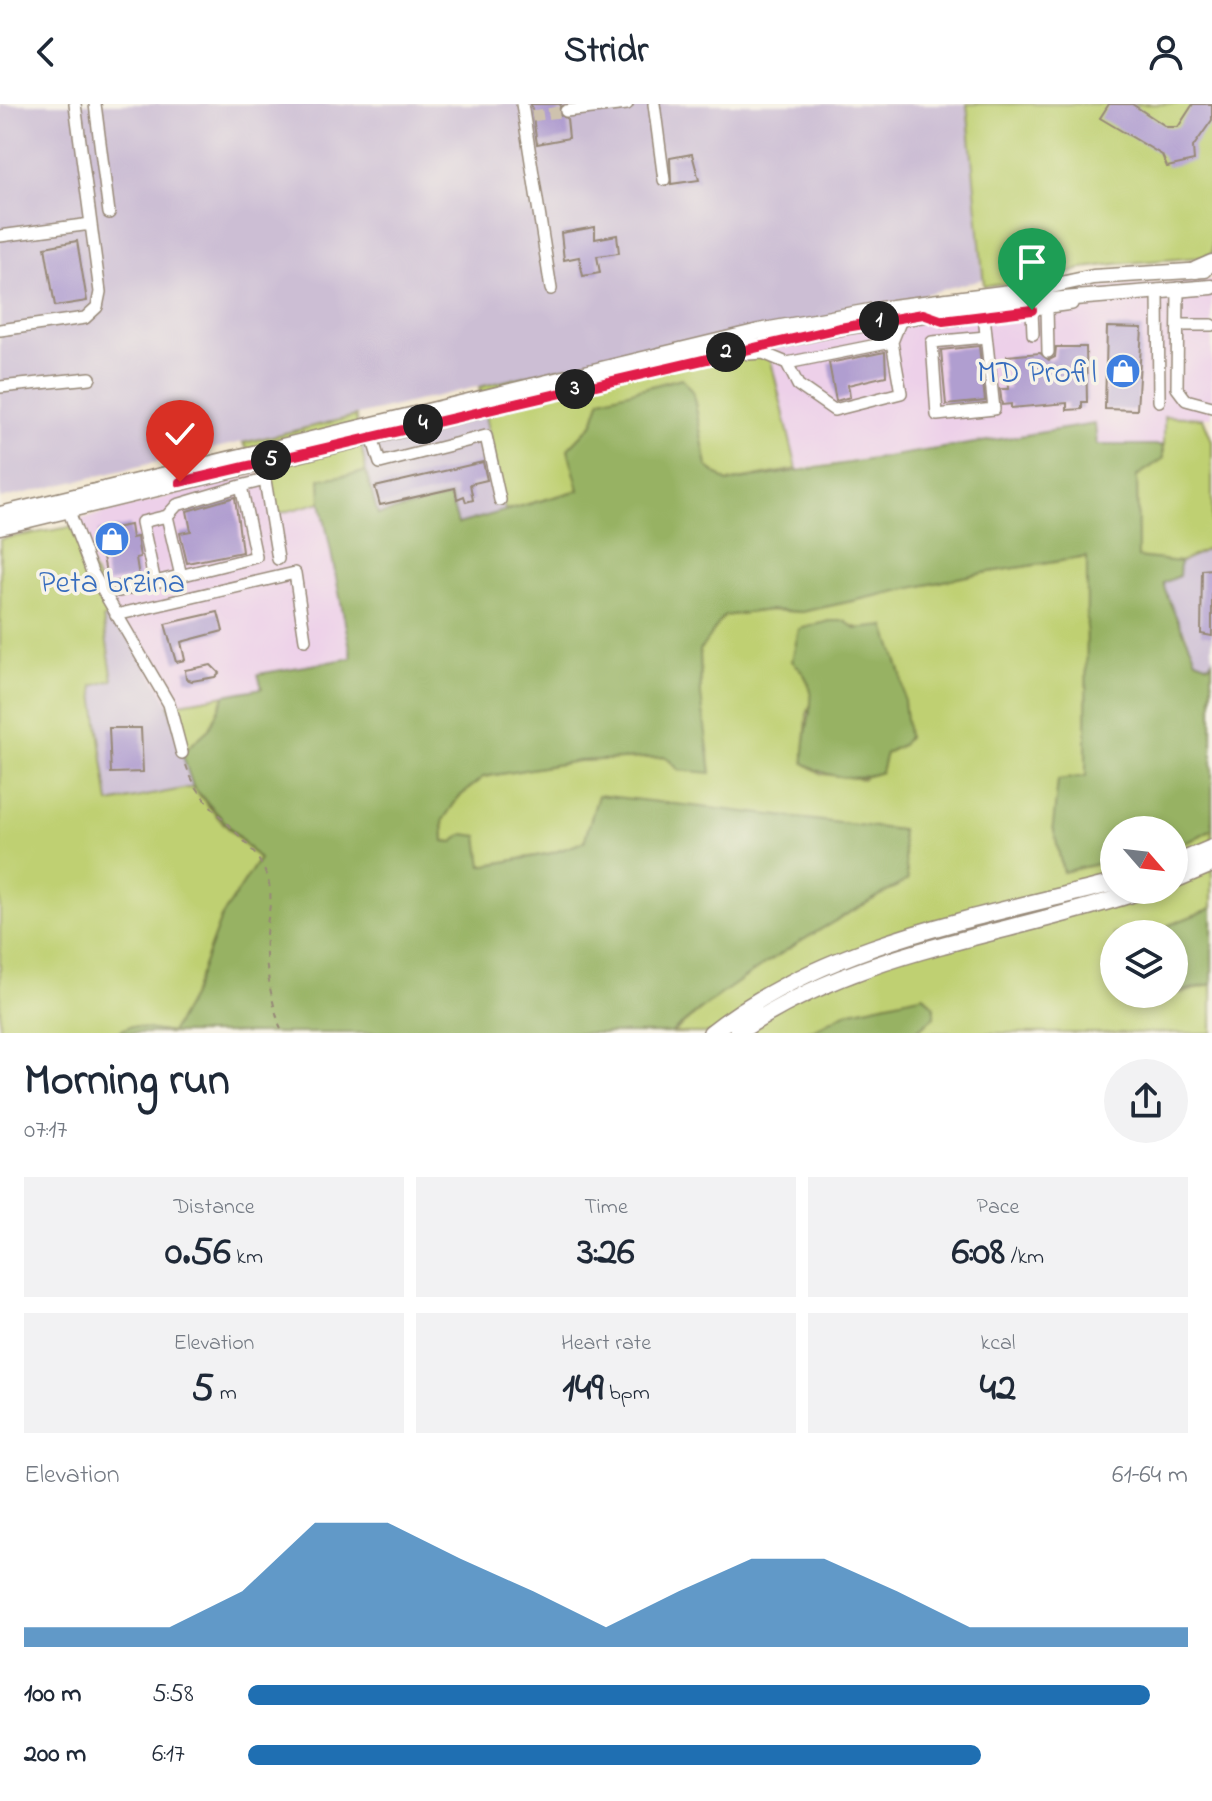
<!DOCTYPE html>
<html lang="en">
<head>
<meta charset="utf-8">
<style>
  body { margin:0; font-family:"Indie Flower",sans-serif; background:#f2f2f3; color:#1f2937; height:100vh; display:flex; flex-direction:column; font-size:30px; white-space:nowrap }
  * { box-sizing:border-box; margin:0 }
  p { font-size:26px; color:#747a83 }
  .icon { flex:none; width:44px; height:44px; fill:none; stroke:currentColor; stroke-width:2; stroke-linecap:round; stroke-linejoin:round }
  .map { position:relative; height:929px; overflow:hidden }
  .panel { display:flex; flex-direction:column; background:#fff; flex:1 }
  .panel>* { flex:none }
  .needle { width:52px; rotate:118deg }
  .controls { position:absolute; left:1100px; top:712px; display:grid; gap:16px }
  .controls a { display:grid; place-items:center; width:88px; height:88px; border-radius:50%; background:#fff; box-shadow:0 4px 12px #0003; font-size:40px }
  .pin { position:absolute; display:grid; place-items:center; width:68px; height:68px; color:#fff; margin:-82px -34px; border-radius:50% 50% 50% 0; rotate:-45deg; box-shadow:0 0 8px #0007 }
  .pin .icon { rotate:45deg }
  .km { position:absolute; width:40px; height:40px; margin:-20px; border-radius:50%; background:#222; color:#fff; font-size:22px; line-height:40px; text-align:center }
  .round { display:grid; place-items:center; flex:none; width:84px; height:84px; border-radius:42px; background:#f2f2f3 }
  .overview { display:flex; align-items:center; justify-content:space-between; height:136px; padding:0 24px }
  h1 { font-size:44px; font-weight:800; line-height:60px }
  .stats { display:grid; grid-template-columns:repeat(3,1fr); gap:12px; height:136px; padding:8px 24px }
  .stats div { display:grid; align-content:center; border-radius:0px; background:#f2f2f3; text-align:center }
  .stats b { font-size:40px; font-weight:800 }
  .stats small { font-size:22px; font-weight:400 }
  .stats p { font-size:22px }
  .chart { height:224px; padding:16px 24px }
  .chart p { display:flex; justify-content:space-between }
  .chart svg { width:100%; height:144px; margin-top:8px; fill:#1f6fb2; opacity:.7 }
  ul { padding:0 24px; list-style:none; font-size:26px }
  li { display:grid; grid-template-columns:128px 96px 1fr; align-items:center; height:60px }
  li i { height:20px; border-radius:10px; background:#1f6fb2 }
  header { display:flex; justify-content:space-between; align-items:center; height:104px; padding:0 24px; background:#fff; font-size:36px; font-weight:800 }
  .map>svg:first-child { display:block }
</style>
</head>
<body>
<header><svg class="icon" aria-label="back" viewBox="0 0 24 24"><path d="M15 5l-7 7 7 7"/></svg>Stridr<svg class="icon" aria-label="person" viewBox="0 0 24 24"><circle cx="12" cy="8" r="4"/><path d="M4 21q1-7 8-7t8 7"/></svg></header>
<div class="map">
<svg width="1212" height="929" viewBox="0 0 1212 929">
  <rect width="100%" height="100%" fill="#f7f3e8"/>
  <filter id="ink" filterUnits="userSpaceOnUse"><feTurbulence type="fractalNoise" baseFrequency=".0125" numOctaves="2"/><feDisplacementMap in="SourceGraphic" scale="16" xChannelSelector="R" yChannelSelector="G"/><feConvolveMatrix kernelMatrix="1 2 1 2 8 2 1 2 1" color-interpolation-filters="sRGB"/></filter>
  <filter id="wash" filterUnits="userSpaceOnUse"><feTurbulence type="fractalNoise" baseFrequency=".006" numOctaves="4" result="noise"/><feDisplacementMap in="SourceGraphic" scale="32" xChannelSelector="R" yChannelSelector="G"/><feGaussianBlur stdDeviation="1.8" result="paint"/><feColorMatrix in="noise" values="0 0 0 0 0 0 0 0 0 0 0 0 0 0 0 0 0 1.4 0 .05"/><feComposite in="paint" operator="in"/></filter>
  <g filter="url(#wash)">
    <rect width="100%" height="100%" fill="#f3e8d2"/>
    <path fill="#edd0e9" d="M1212,176V313L1164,312L1162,341H1096L1095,320L797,365L765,232L1119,181Z
      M263,369L274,411L321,398L352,554L258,570L262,584L169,600L116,511L72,417Z"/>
    <path fill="#ccbed4" d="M0,0H967L982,175L765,232L651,243L599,254L0,395Z
      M485,311L505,406L458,420L449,393L377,412L361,341Z
      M1212,443V556L1209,561L1195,556L1187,530L1169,504L1163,479L1179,472L1180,458Z
      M116,511L169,600L193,683L109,700L93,582L113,576L103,514Z"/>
    <path fill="#bfd072" stroke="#7d7d48" stroke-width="2" fill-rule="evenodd" d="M967,0H1212V149L1203,153L1116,160L1084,164L1052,175L984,182Z
      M765,232L797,365L727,378L707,362L693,289L601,295L593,319L568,345L580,386L505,406L479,283L651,243Z
      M356,312L366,368L321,375V398L274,411L263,370L243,339Z
      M1164,312L1203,314L1212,337V443L1180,458L1138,454L1137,372L1164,354Z
      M71,423L116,511L103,514L113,576L93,582L109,699L193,683L220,716L259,755L221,814L193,889L171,929L131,923L116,929H0V435Z
      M1088,453L1086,673L1053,722L1063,768L1114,756V786H1174V741L1190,737L1212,725V804L1147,830H1114V890L1183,889L1212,880V929H914L934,913L923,892L847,908L813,926L795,929H672L739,875L815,827L584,738L552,749L481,762L453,738L444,737L443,716L458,694L483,673L578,657L666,653L679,666L701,591L700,545L723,512L769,506L802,508L976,470ZM830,517C845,517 854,525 869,526L902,641L886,649L863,675L822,670L804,659L807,610L814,593L809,572L818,522Z
      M225,591L209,625L182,649L169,601Z"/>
    <path fill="#97b264" stroke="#696e41" stroke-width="2" d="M682,274L693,289L707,362L727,378L1095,320L1097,341H1162L1164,354L1137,372L1138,453L1180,458L1179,472L1163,479C1170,507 1187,529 1196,556L1209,561L1212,556V725L1190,737L1174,741V726H1114V756L1063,768L1053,722L1058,676L1086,672L1087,453L976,470L802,508L769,506L724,512L700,546L701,591L711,669L679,666L666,653L578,657L483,673L458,694L443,716L444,737L453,738L464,730L478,732L482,762L552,749L584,738L598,691L901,726L908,776C824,822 744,868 671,929H116L130,922L171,929L193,889L221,814L259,755L193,683L182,649L209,625L225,591L262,584L258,570L352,554L321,398L320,375L366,368L378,411L450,393L458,420L579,386L568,345L593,319L601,295Z
      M830,517H845L856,525L885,522L901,570L908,633L902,641L886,649L881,668C854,678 827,673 804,659C801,615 829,590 792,557L799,525Z
      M1212,804V880L1174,889V830H1147Z
      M924,891L934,903V913L914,929H795L813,926L847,908Z"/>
    <g id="blocks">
      <path fill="#b09ed0" d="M531,0H561L558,9L567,15L569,34L537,40Z
        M1109,0H1132L1167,23H1178L1193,0H1212V16L1193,43L1194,57L1167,63L1162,51L1100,14Z
        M692,50L699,76L671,80L670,54Z
        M595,123V135L617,131L619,149L597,152L600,169L583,172L579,153L564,156L561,129Z
        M77,137L87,197L55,202L45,143Z
        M1107,223L1142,224L1137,306L1105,305Z
        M979,242L985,297L946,301L941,246Z
        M1056,243H1086L1087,298H1082V305L1067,306V299L1011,304V300L1002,301L1000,285H1009L1007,252L1040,249L1049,256L1055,253Z
        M885,248L886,272L848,281L850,293L836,297L829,259Z
        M483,358L487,376L470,380L473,396L466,398L464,392L457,395L455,384L380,401L375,383Z
        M235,393L242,448L187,459L180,429L191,427L187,407Z
        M130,421L132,434L137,433L138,440L140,453L136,454L139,473L108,479L98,427Z
        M1212,465V532L1201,530L1202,466Z
        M218,508L223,527L181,538L185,556L176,558L165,520Z
        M211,561L219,569L215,573L192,577L186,575L185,566Z
        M109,624H141L143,668L111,669Z"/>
    </g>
  </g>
  <g filter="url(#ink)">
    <use href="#blocks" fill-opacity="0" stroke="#978978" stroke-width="2"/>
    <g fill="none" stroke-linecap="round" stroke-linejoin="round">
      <path stroke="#cec2ae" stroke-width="11" stroke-dasharray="11 5.5" stroke-linecap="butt" d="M532,12L566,7"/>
      <defs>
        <path id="minor" d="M95,0L109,109
          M522,0L551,185
          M654,0L664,76
          M566,7L627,0
          M0,132L91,120
          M1178,184L1177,284L1186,296L1212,303
          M1158,186L1159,297
          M1047,204L1048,248
          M1032,206L1033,230
          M928,211L943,217L1072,200
          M984,212L994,305L937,311L932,238L986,233
          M1178,221H1212
          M0,226L85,214L97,203L100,188L75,0
          M748,250L763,249L787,259L892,238L902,213
          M787,259L798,281L834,306L901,289L892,238
          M0,283L90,274
          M372,333L380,359L486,332L500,396
          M241,382L265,376L278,455
          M68,405L92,468L169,600L182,649
          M155,479L142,418L167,412L181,472
          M119,487L256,453L241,382L177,401L167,412
          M116,511L295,469L305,536"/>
        <path id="major" d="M0,410L759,227L892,203L1042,184L1093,173L1205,166
          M0,423L686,257L840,224L989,201L1212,183"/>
        <path id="highway" d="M1196,166L1212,159
          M1174,760L1212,744
          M1174,776L1212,760
          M711,929C825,839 977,814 1114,779
          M737,929C865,842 1003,834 1144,786"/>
      </defs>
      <use href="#minor" stroke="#978978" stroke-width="14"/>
      <use href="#major" stroke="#978978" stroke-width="17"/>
      <use href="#highway" stroke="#978978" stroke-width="19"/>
      <path stroke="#978978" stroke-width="2" stroke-dasharray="6 6" stroke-linecap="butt" d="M186,661C204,713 254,730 268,776C274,796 267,811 266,831C264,863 272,899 282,929"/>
      <use href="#minor" stroke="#fff" stroke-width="11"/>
      <use href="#major" stroke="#fff" stroke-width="14"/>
      <use href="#highway" stroke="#fff" stroke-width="16"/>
    </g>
  </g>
  <g fill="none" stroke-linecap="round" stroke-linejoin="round" filter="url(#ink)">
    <defs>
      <path id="route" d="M180,378L840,224L923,210L943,217L1032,206"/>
    </defs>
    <use href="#route" stroke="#fff" stroke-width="16"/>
    <use href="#route" stroke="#e11d48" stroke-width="10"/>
  </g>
  <defs>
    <symbol id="shop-disc" viewBox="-11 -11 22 22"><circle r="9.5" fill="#3f7fe0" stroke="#f7f3e8"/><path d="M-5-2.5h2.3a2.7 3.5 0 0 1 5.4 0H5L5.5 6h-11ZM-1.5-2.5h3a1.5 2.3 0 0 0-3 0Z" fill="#fff"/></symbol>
  </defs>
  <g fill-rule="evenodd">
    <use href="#shop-disc" x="1103" y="247" width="40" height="40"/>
    <use href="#shop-disc" x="92" y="415" width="40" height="40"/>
  </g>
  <g text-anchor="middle" stroke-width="7" stroke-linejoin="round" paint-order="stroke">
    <g font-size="32" fill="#366cbe" stroke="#f7f3e8" text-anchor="end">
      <text x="1097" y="278">MD Profil</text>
      <text x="112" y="488" text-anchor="middle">Peta brzina</text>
    </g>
  </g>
</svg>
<div class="controls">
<a><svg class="needle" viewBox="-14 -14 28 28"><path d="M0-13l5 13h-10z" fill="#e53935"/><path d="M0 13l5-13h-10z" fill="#747a83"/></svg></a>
<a><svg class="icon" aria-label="layers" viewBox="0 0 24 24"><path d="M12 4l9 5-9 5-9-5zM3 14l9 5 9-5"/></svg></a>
</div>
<div class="pin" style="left:1032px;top:206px;background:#1e9e55"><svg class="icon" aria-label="arrive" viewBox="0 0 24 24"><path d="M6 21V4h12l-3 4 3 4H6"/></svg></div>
<div class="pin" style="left:180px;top:378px;background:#d93025"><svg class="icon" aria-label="check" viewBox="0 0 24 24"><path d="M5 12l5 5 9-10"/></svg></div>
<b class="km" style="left:879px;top:217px">1</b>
<b class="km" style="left:726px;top:248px">2</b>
<b class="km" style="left:575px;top:285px">3</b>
<b class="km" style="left:423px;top:320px">4</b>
<b class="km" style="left:271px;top:356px">5</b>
</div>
<section class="panel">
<div class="overview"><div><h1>Morning run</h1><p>07:17</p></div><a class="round"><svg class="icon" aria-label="share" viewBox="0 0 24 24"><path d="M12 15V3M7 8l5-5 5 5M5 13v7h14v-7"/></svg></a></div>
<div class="stats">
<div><p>Distance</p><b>0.56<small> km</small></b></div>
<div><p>Time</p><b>3:26</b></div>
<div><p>Pace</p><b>6:08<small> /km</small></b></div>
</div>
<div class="stats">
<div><p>Elevation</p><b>5<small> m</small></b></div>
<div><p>Heart rate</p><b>149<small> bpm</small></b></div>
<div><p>kcal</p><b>42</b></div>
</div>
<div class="chart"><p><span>Elevation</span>61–64 m</p>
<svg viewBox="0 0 160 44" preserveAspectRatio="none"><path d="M0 44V38L10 38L20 38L30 27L40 6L50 6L60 17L70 27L80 38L90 27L100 17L110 17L120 27L130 38L140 38L150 38L160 38V44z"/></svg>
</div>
<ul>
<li><b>100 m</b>5:58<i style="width:96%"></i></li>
<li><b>200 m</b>6:17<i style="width:78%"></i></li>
</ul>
</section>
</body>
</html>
